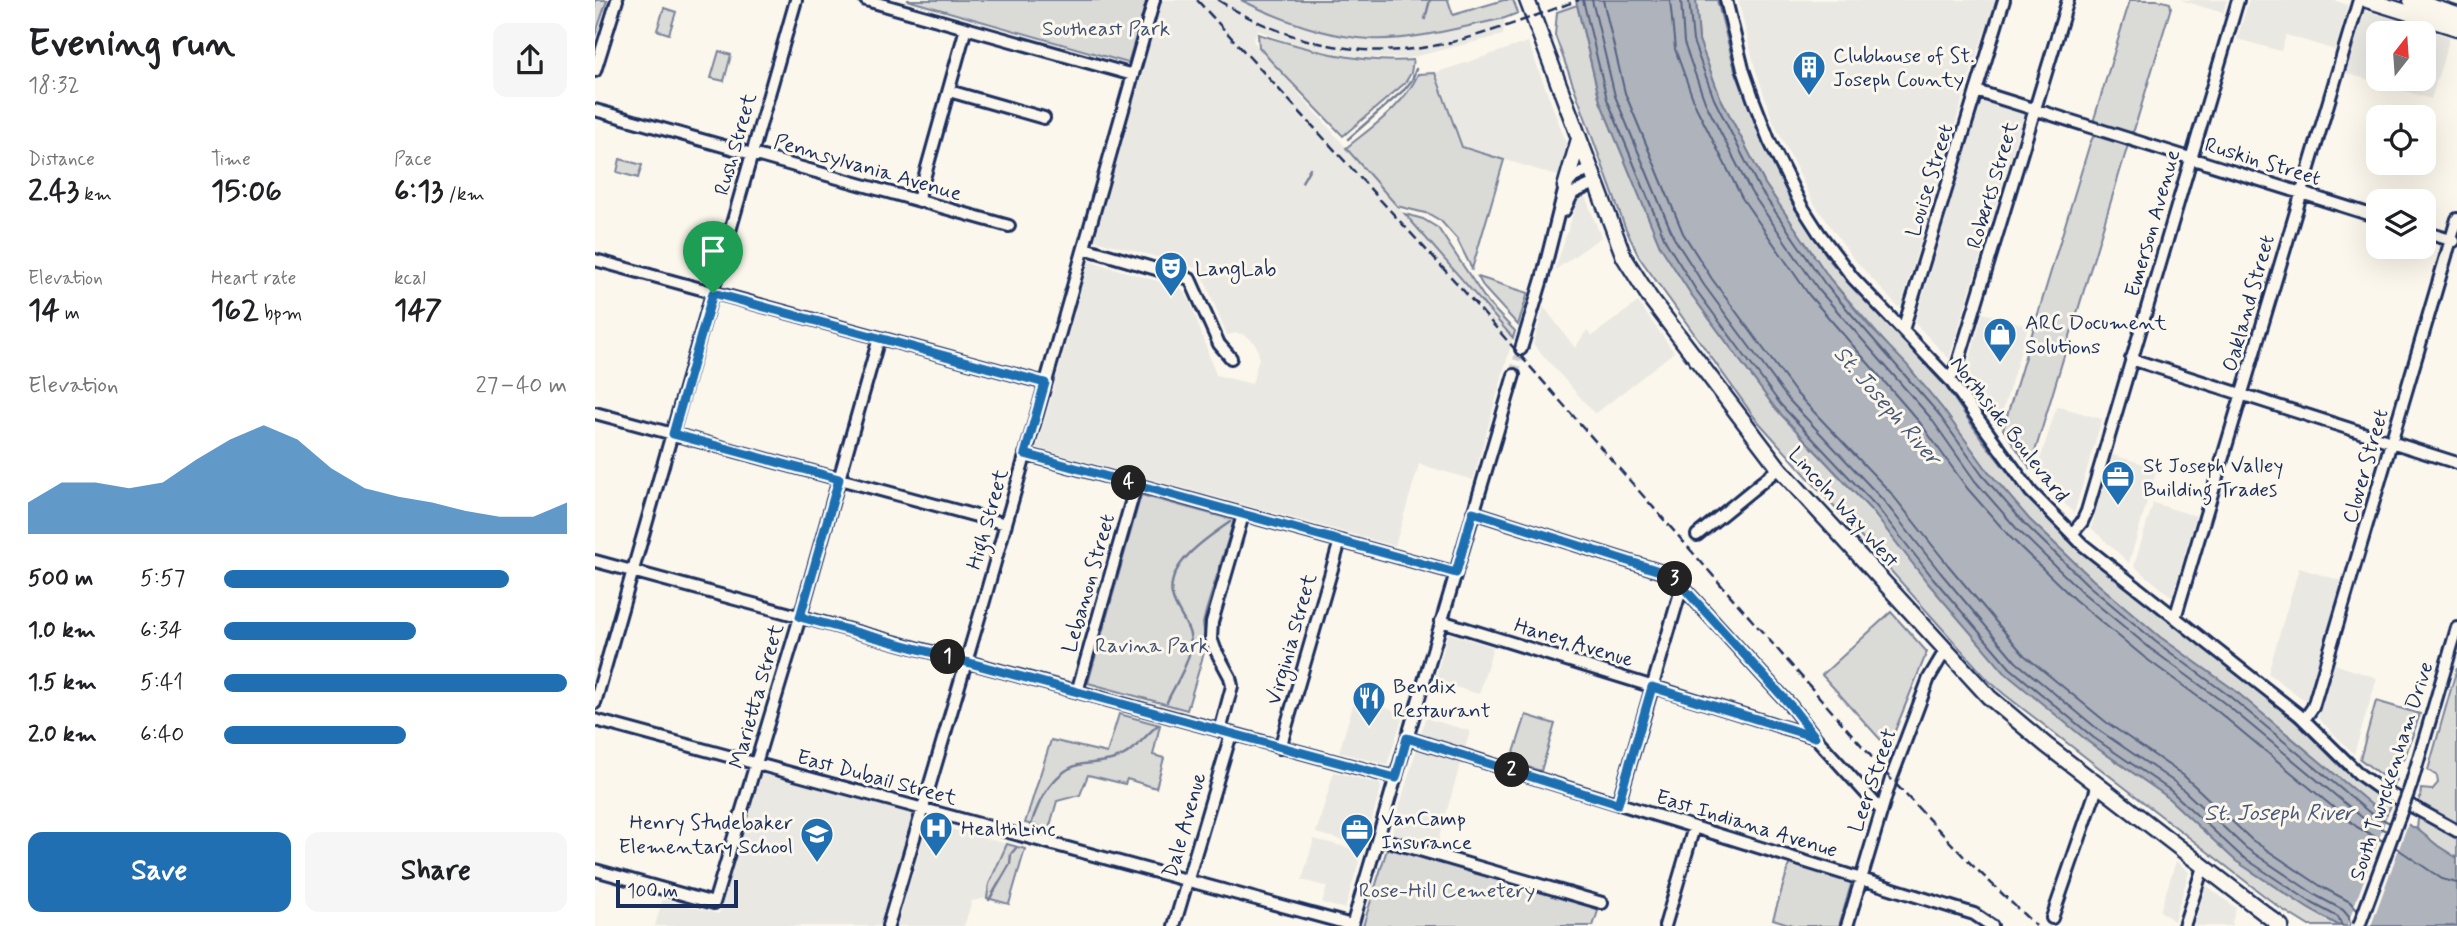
<!DOCTYPE html>
<html lang="en">
<head>
<meta charset="utf-8">
<style>
  body { margin:0; font-family:Mynerve,sans-serif; background:#f6f6f6; color:#202124; height:100vh; display:flex; flex-direction:column; font-size:26px; white-space:nowrap }
  * { box-sizing:border-box; margin:0 }
  p { font-size:23px; color:#757577 }
  .icon { flex:none; width:38px; height:38px; fill:none; stroke:currentColor; stroke-width:2; stroke-linecap:round; stroke-linejoin:round }
  .map { position:relative; flex:1; overflow:hidden }
  .details { display:flex; flex-direction:column; background:#fff; width:595px }
  .details>* { flex:none }
  .needle { width:46px; rotate:17deg }
  .buttons { position:absolute; left:1771px; top:21px; display:grid; gap:14px }
  .buttons a { display:grid; place-items:center; width:70px; height:70px; border-radius:14px; background:#fff; box-shadow:0 7px 28px #0002; font-size:35px }
  .scale { position:absolute; left:21px; bottom:18px; width:122px; box-sizing:border-box; padding-left:7px; border:4px solid #1b2f5e; border-top:0; font-size:19px; line-height:24px; white-space:nowrap; color:#1b2f5e; -webkit-text-stroke:5px #fbf7ec; paint-order:stroke }
  .pin { position:absolute; display:grid; place-items:center; width:60px; height:60px; color:#fff; margin:-72px -30px; border-radius:50% 50% 50% 0; rotate:-45deg; box-shadow:0 0 7px #0007 }
  .pin .icon { rotate:45deg }
  .km { position:absolute; width:35px; height:35px; margin:-18px; border-radius:50%; background:#222; color:#fff; font-size:19px; line-height:35px; text-align:center }
  .round { display:grid; place-items:center; flex:none; width:74px; height:74px; border-radius:14px; background:#f6f6f6 }
  .overview { display:flex; align-items:center; justify-content:space-between; height:119px; padding:0 28px }
  h1 { font-size:38px; font-weight:800; line-height:52px }
  .stats { display:grid; grid-template-columns:repeat(3,1fr); gap:10px; height:119px; padding:7px 28px }
  .stats div { display:grid; align-content:center }
  .stats b { font-size:30px; font-weight:800 }
  .stats small { font-size:19px; font-weight:400 }
  .stats p { font-size:19px }
  .chart { height:196px; padding:14px 28px }
  .chart p { display:flex; justify-content:space-between }
  .chart svg { width:100%; height:126px; margin-top:7px; fill:#1f6fb2; opacity:.7 }
  .button { display:flex; gap:14px; margin-top:auto; padding:14px 28px }
  .button a { flex:1; height:80px; border-radius:14px; background:#1f6fb2; color:#fff; font-size:28px; font-weight:800; line-height:80px; text-align:center }
  .button a+a { background:#f6f6f6; color:#202124 }
  ul { padding:0 28px; list-style:none; font-size:23px }
  li { display:grid; grid-template-columns:112px 84px 1fr; align-items:center; height:52px }
  li i { height:18px; border-radius:9px; background:#1f6fb2 }
  main { display:flex; flex:1; min-height:0 }
  .map>svg:first-child { display:block }
</style>
</head>
<body>
<main>
<section class="details">
<div class="overview"><div><h1>Evening run</h1><p>18:32</p></div><a class="round"><svg class="icon" aria-label="share" viewBox="0 0 24 24"><path d="M12 15V3M7 8l5-5 5 5M5 13v7h14v-7"/></svg></a></div>
<div class="stats">
<div><p>Distance</p><b>2.43<small> km</small></b></div>
<div><p>Time</p><b>15:06</b></div>
<div><p>Pace</p><b>6:13<small> /km</small></b></div>
</div>
<div class="stats">
<div><p>Elevation</p><b>14<small> m</small></b></div>
<div><p>Heart rate</p><b>162<small> bpm</small></b></div>
<div><p>kcal</p><b>147</b></div>
</div>
<div class="chart"><p><span>Elevation</span>27–40 m</p>
<svg viewBox="0 0 160 44" preserveAspectRatio="none"><path d="M0 44V33L10 26L20 26L30 28L40 26L50 18L60 11L70 6L80 11L90 21L100 28L110 31L120 33L130 36L140 38L150 38L160 33V44z"/></svg>
</div>
<ul>
<li><b>500 m</b>5:57<i style="width:83%"></i></li>
<li><b>1.0 km</b>6:34<i style="width:56%"></i></li>
<li><b>1.5 km</b>5:41<i style="width:100%"></i></li>
<li><b>2.0 km</b>6:40<i style="width:53%"></i></li>
</ul>
<div class="button"><a>Save</a><a>Share</a></div>
</section>
<div class="map">
<svg width="1862" height="926" viewBox="0 0 1862 926">
  <rect width="100%" height="100%" fill="#fbf7ec"/>
  <filter id="ink" filterUnits="userSpaceOnUse"><feTurbulence type="fractalNoise" baseFrequency=".0143" numOctaves="2"/><feDisplacementMap in="SourceGraphic" scale="14" xChannelSelector="R" yChannelSelector="G"/><feConvolveMatrix kernelMatrix="1 2 1 2 8 2 1 2 1" color-interpolation-filters="sRGB"/></filter>
  <g filter="url(#ink)">
    <path fill="#eae8e2" fill-rule="evenodd" d="M567,0H646L681,17L720,30L818,36L910,18L908,35L814,58H777L738,55L700,45L663,30L658,41L918,338L878,480L824,464L800,546L442,448L494,261L586,288L595,301L621,375L657,384L664,358L663,349L658,341L650,335L642,333L632,335L605,269L500,240Z
      M1143,0H1401L1376,71L1306,306L1303,307L1258,258L1218,202L1178,121L1160,68Z
      M1585,0H1632L1628,13Z
      M1654,0H1738L1753,5L1740,50L1691,35L1686,51L1642,39Z
      M1769,10L1855,37L1836,99L1751,73ZM1783,33H1829V79H1783Z
      M933,42L974,150L967,177L867,147L840,73Z
      M1386,100L1429,113L1354,359L1320,323Z
      M987,197L991,198L1006,237L960,270L983,199Z
      M1043,302L1079,352L1000,414L938,344L949,307L980,348L992,330L997,336Z
      M1388,313L1433,326L1404,424L1370,376Z
      M1462,406L1507,419L1479,513L1440,475Z
      M1518,455L1562,468L1534,563L1496,528Z
      M1558,503L1601,516L1577,597L1539,566Z
      M1704,568L1747,581L1712,699L1709,700L1673,673Z
      M853,633L898,647L884,694L840,681Z
      M1739,664L1782,678L1759,754L1723,718Z
      M760,699L809,713L792,765L744,752Z
      M830,718L875,731L870,748L826,734Z
      M822,748L866,762L841,848L796,835Z
      M739,772L785,784L786,788L769,846L721,833Z
      M167,773L319,813L285,926H60L68,899L124,914Z
      M333,823L412,844L394,884L392,898L377,901L369,926H302Z
      M719,839L767,851L750,909L727,903L732,887L707,880Z
      M1581,861L1594,872L1579,921L1565,911Z
      M1611,885L1641,908L1636,926H1599Z"/>
    <path fill="#dadad7" stroke="#7a849a" stroke-width="2" d="M0,0H12L0,36Z
      M312,0H552L533,63Z
      M646,0H853L858,15L909,0H918L923,13L910,18C866,27 820,41 775,39C730,37 686,20 646,0Z
      M1101,0H1122L1140,70L1167,140L1199,206L1235,261L1351,387L1388,441L1430,494L1481,548L1659,687L1703,724L1750,771L1796,805L1792,814L1779,807L1638,689L1565,637L1498,580L1434,519L1392,470L1347,408L1235,279L1170,184L1125,97L1104,40Z
      M1535,0H1563L1575,3L1576,7L1539,130L1534,135L1500,125L1499,119Z
      M982,5L1005,101L1065,245L1096,294L1181,409L1495,743L1570,795L1641,861L1714,909L1745,926H1714L1685,908L1409,694L1393,680L1160,418L1044,257L1030,227L960,35L962,12Z
      M69,8L81,12L74,34L62,30Z
      M663,34C715,50 763,64 818,60L816,73L810,83L748,136L676,61L664,47Z
      M124,51L136,55L129,81L116,78Z
      M840,73L867,147L909,160L877,269L862,239L846,221L834,214L802,206L751,148C778,126 809,106 823,74Z
      M1503,135L1533,145L1435,468L1408,429L1495,143L1498,137Z
      M25,159L47,165L43,178L22,172Z
      M810,214L828,219L843,228L893,303L920,331L918,338Z
      M883,277L933,293L923,325L889,288Z
      M546,495L639,520L611,611L608,623L611,646L592,710L493,683Z
      M1296,612L1332,652L1293,748L1227,675Z
      M1862,668V858L1843,846L1822,829L1826,789L1837,790L1843,783L1842,776L1833,770Z
      M1781,701L1825,714L1809,760L1802,759L1798,762L1795,770L1802,780L1799,785L1765,759Z
      M524,714L565,725L558,755L569,758L561,788L532,779L530,784L493,775L485,795L462,801L454,829L430,823L456,740L512,753Z
      M931,715L960,724L946,771L916,762Z
      M412,844L430,849L414,904L392,898L394,884Z
      M793,846L1001,906L1003,911L998,926H768Z
      M1195,862L1257,881L1244,926H1200L1178,919Z"/>
    <path fill="#afb3bb" stroke="#747e96" stroke-width="2" d="M981,0H1101L1104,40L1125,97L1170,184L1235,279L1275,327L1312,365L1347,408L1392,470L1434,519L1498,580L1565,637L1638,689L1779,807L1822,829L1843,846L1862,858V926H1745L1714,909L1641,861L1570,795L1495,743L1410,673L1332,582L1276,510L1181,409L1096,294L1065,246L1005,101Z"/>
    <path fill="#fbf7ec" d="M1794,811L1814,821L1776,926H1752Z"/>
    <g fill="none" stroke-linecap="round" stroke-linejoin="round">
      <path stroke="#566483" stroke-width="2" d="M988,0L1012,99L1071,242L1101,290L1186,405L1281,506L1338,578L1415,668L1499,738L1575,790L1645,855L1717,903L1743,917L1747,926
        M997,0L1020,96L1079,238L1109,285L1193,399L1288,500L1345,572L1421,662L1505,731L1581,783L1651,848L1722,896L1748,910L1754,917L1755,926
        M1008,0L1030,93L1088,233L1117,279L1201,393L1296,493L1353,565L1429,655L1511,722L1588,775L1657,840L1727,887L1755,902L1762,910
        M1075,0L1080,49L1101,107L1147,198L1214,295L1326,424L1372,488L1415,537L1480,600L1549,657L1621,710L1762,827L1788,841
        M1086,0L1089,43L1110,102L1156,192L1223,289L1335,417L1380,481L1422,529L1487,592L1556,649L1628,702L1769,819L1791,831
        M1094,0L1098,41L1119,99L1164,188L1230,284L1342,412L1387,475L1429,523L1493,585L1561,642L1633,695L1775,813L1795,823
        M1800,847L1847,879L1862,883"/>
      <path stroke="#747e96" stroke-width="2.5" d="M830,19L835,0
        M753,139L810,89L817,80L821,69
        M707,182L715,168
        M572,702C580,684 600,656 595,635C592,621 580,610 577,595C571,564 613,537 635,522
        M436,825C443,801 460,768 488,764C504,762 521,762 535,751C545,744 553,733 563,725
        M394,900L415,864L416,854L421,848"/>
      <path stroke="#cecfd0" stroke-width="10" stroke-dasharray="10 5" stroke-linecap="butt" d="M919,375L926,349"/>
      <defs>
        <path id="minor" d="M271,0L538,75
          M1131,0L1148,69L1159,101L1174,140L1206,205L1224,233L1258,278L1355,380L1436,492L1488,545L1704,715L1765,775L1782,787L1862,831
          M0,71L22,0
          M354,91L449,118
          M1381,91L1783,217
          M0,110L414,226
          M323,200L371,28
          M969,211L978,193L1000,183
          M1829,232L1859,241
          M489,248L595,279L624,344L636,358
          M0,260L450,383
          M1308,330L1409,0
          M926,349L947,279L970,187L979,177L995,169
          M1536,359L1862,463
          M1355,380L1363,363L1473,0
          M0,413L411,524
          M430,454L861,573
          M878,512L1077,575L1196,706L1220,737L1286,810
          M1477,534L1487,522L1492,511L1643,0
          M1102,535L1184,468
          M0,561L801,778
          M1580,618L1764,0
          M846,621L1220,737
          M482,692L541,485
          M0,703L201,0
          M0,720L757,925
          M1709,720L1718,707L1862,219
          M625,731L637,686L635,677L620,649L616,638L617,622L648,515
          M812,738L1379,914L1397,926
          M685,748L745,541
          M1816,785L1862,628
          M1023,804L1087,586
          M783,838L1007,903
          M0,870L119,903L205,617L284,338
          M1457,918L1503,785
          M293,926L389,601L559,0
          M579,926L636,734
          M757,926L919,375
          M1070,926L1099,827
          M1252,926L1296,779L1334,678L1350,651
          M1589,926L1608,867"/>
        <path id="major" d="M932,0L1029,257L1055,298L1184,468L1394,697L1451,745L1686,926
          M1772,0L1862,28
          M1816,0L1862,15
          M970,187L984,139"/>
      </defs>
      <use href="#minor" stroke="#1b2f5e" stroke-width="16"/>
      <use href="#major" stroke="#1b2f5e" stroke-width="19"/>
      <use href="#minor" stroke="#fbf7ec" stroke-width="10"/>
      <use href="#major" stroke="#fbf7ec" stroke-width="14"/>
      <path stroke="#1b2f5e" stroke-width="2.5" stroke-dasharray="10 5" stroke-linecap="butt" d="M602,0L868,290L1296,779L1373,861L1441,926
        M623,0C689,42 770,62 848,44C894,34 939,16 984,0"/>
      <defs>
        <path id="minor-bridge" d="M1764,926L1816,785"/>
      </defs>
      <use href="#minor-bridge" stroke="#1b2f5e" stroke-width="16" stroke-linecap="butt"/>
      <use href="#minor-bridge" stroke="#fbf7ec" stroke-width="10"/>
    </g>
  </g>
  <g fill="none" stroke-linecap="round" stroke-linejoin="round" filter="url(#ink)">
    <defs>
      <path id="route" d="M118,293L450,383L430,454L861,573L878,512L1077,575L1196,706L1220,737L1057,687L1023,804L812,738L801,778L205,617L244,479L78,434Z"/>
    </defs>
    <use href="#route" stroke="#fff" stroke-width="14"/>
    <use href="#route" stroke="#1f6fb2" stroke-width="9"/>
  </g>
  <defs>
    <symbol id="building-pin" viewBox="-11 -11 22 30"><path d="M0 17L-7.5 6A9.5 9.5 0 1 1 7.5 6Z" fill="#1f6fb2" stroke="#fbf7ec"/><path d="M-4-6H4V6H1V3H-1V6H-4ZM-2.5-4.3h1.7v1.8h-1.7ZM.8-4.3h1.7v1.8H.8ZM-2.5-1h1.7V.8h-1.7ZM.8-1h1.7V.8H.8Z" fill="#fff"/></symbol>
    <symbol id="theatre-pin" viewBox="-11 -11 22 30"><path d="M0 17L-7.5 6A9.5 9.5 0 1 1 7.5 6Z" fill="#1f6fb2" stroke="#fbf7ec"/><path d="M-5-5.5Q0-4 5-5.5V0Q5 5 0 6Q-5 5-5 0ZM-3.3-2.5H-1v1.5H-3.3ZM1-2.5H3.3v1.5H1ZM-2.8 1Q0 5.5 2.8 1Z" fill="#fff"/></symbol>
    <symbol id="shop-pin" viewBox="-11 -11 22 30"><path d="M0 17L-7.5 6A9.5 9.5 0 1 1 7.5 6Z" fill="#1f6fb2" stroke="#fbf7ec"/><path d="M-5-2.5h2.3a2.7 3.5 0 0 1 5.4 0H5L5.5 6h-11ZM-1.5-2.5h3a1.5 2.3 0 0 0-3 0Z" fill="#fff"/></symbol>
    <symbol id="office-pin" viewBox="-11 -11 22 30"><path d="M0 17L-7.5 6A9.5 9.5 0 1 1 7.5 6Z" fill="#1f6fb2" stroke="#fbf7ec"/><path d="M-6-3h4V-5.5h4V-3h4V5H-6ZM-1-4.5V-3h2v-1.5ZM-6 0V1H6V0Z" fill="#fff"/></symbol>
    <symbol id="restaurant-pin" viewBox="-11 -11 22 30"><path d="M0 17L-7.5 6A9.5 9.5 0 1 1 7.5 6Z" fill="#1f6fb2" stroke="#fbf7ec"/><path d="M-5-6h1v4h1v-4h1v4h1v-4h1v5L-1.5 .5V6h-2V.5L-5-1ZM5-6V6H3V1.5H1.5Q1.5-4 5-6Z" fill="#fff"/></symbol>
    <symbol id="hospital-pin" viewBox="-11 -11 22 30"><path d="M0 17L-7.5 6A9.5 9.5 0 1 1 7.5 6Z" fill="#1f6fb2" stroke="#fbf7ec"/><path d="M-5-5h3v3.5h4V-5h3V5h-3V1.5h-4V5h-3Z" fill="#fff"/></symbol>
    <symbol id="school-pin" viewBox="-11 -11 22 30"><path d="M0 17L-7.5 6A9.5 9.5 0 1 1 7.5 6Z" fill="#1f6fb2" stroke="#fbf7ec"/><path d="M0-5L7-2L0 1L-7-2ZM-4 1L0 2.5L4 1V4Q0 6-4 4Z" fill="#fff"/></symbol>
  </defs>
  <g fill-rule="evenodd">
    <use href="#building-pin" x="1195" y="48" width="38" height="52"/>
    <use href="#theatre-pin" x="557" y="249" width="38" height="52"/>
    <use href="#shop-pin" x="1386" y="315" width="38" height="52"/>
    <use href="#office-pin" x="1504" y="458" width="38" height="52"/>
    <use href="#restaurant-pin" x="755" y="679" width="38" height="52"/>
    <use href="#hospital-pin" x="322" y="809" width="38" height="52"/>
    <use href="#office-pin" x="743" y="811" width="38" height="52"/>
    <use href="#school-pin" x="203" y="815" width="38" height="52"/>
  </g>
  <g text-anchor="middle" stroke-width="6" stroke-linejoin="round" paint-order="stroke">
    <g font-size="21" fill="#415176" stroke="#fbf7ec">
      <text x="511" y="35">Southeast Park</text>
      <text x="557" y="652">Ravina Park</text>
      <text x="852" y="897">Rose-Hill Cemetery</text>
    </g>
    <g font-size="21" fill="#1b2f5e" stroke="#fbf7ec" text-anchor="start">
      <text x="1238" y="62">Clubhouse of St.<tspan x="1238" dy="24">Joseph County</tspan></text>
      <text x="600" y="275">LangLab</text>
      <text x="1430" y="329">ARC Document<tspan x="1430" dy="24">Solutions</tspan></text>
      <text x="1548" y="472">St Joseph Valley<tspan x="1548" dy="24">Building Trades</tspan></text>
      <text x="798" y="693">Bendix<tspan x="798" dy="24">Restaurant</tspan></text>
      <text x="786" y="825">VanCamp<tspan x="786" dy="24">Insurance</tspan></text>
      <text x="198" y="829" text-anchor="end">Henry Studebaker<tspan x="198" dy="24">Elementary School</tspan></text>
      <text x="366" y="835">HealthLinc</text>
    </g>
    <g font-size="21" fill="#1b2f5e" stroke="#fbf7ec">
      <text transform="translate(140 144) rotate(-74)" y="7">Rush Street</text>
      <text transform="translate(1668 161) rotate(17)" y="7">Ruskin Street</text>
      <text transform="translate(273 167) rotate(16)" y="7">Pennsylvania Avenue</text>
      <text transform="translate(1334 180) rotate(-73)" y="7">Louise Street</text>
      <text transform="translate(1397 185) rotate(-73)" y="7">Roberts Street</text>
      <text transform="translate(1557 223) rotate(-74)" y="7">Emerson Avenue</text>
      <text transform="translate(1653 303) rotate(-74)" y="7">Oakland Street</text>
      <text transform="translate(1415 429) rotate(52)" y="7">Northside Boulevard</text>
      <text transform="translate(1770 466) rotate(-74)" y="7">Clover Street</text>
      <text transform="translate(1249 507) rotate(48)" y="7">Lincoln Way West</text>
      <text transform="translate(392 519) rotate(-74)" y="7">High Street</text>
      <text transform="translate(493 583) rotate(-74)" y="7">Lebanon Street</text>
      <text transform="translate(696 639) rotate(-74)" y="7">Virginia Street</text>
      <text transform="translate(979 642) rotate(17)" y="7">Haney Avenue</text>
      <text transform="translate(161 696) rotate(-74)" y="7">Marietta Street</text>
      <text transform="translate(1796 771) rotate(-72)" y="7">South Twyckenham Drive</text>
      <text transform="translate(282 777) rotate(15)" y="7">East Dubail Street</text>
      <text transform="translate(1277 780) rotate(-71)" y="7">Leer Street</text>
      <text transform="translate(1152 823) rotate(17)" y="7">East Indiana Avenue</text>
      <text transform="translate(589 825) rotate(-74)" y="7">Dale Avenue</text>
    </g>
    <g font-size="23" font-style="italic" fill="#47577a" stroke="#fbf7ec">
      <text transform="translate(1293 405) rotate(49)" y="8">St. Joseph River</text>
      <text x="1684" y="820">St. Joseph River</text>
    </g>
  </g>
</svg>
<div class="buttons">
<a><svg class="needle" viewBox="-14 -14 28 28"><path d="M0-13l5 13h-10z" fill="#e53935"/><path d="M0 13l5-13h-10z" fill="#757577"/></svg></a>
<a><svg class="icon" aria-label="locate" viewBox="0 0 24 24"><circle cx="12" cy="12" r="6"/><path d="M12 2v4M12 18v4M2 12h4M18 12h4"/></svg></a>
<a><svg class="icon" aria-label="layers" viewBox="0 0 24 24"><path d="M12 4l9 5-9 5-9-5zM3 14l9 5 9-5"/></svg></a>
</div>
<div class="scale">100 m</div>
<div class="pin" style="left:118px;top:293px;background:#1e9e55"><svg class="icon" aria-label="arrive" viewBox="0 0 24 24"><path d="M6 21V4h12l-3 4 3 4H6"/></svg></div>
<b class="km" style="left:353px;top:657px">1</b>
<b class="km" style="left:917px;top:770px">2</b>
<b class="km" style="left:1080px;top:579px">3</b>
<b class="km" style="left:534px;top:483px">4</b>
</div>
</main>
</body>
</html>
